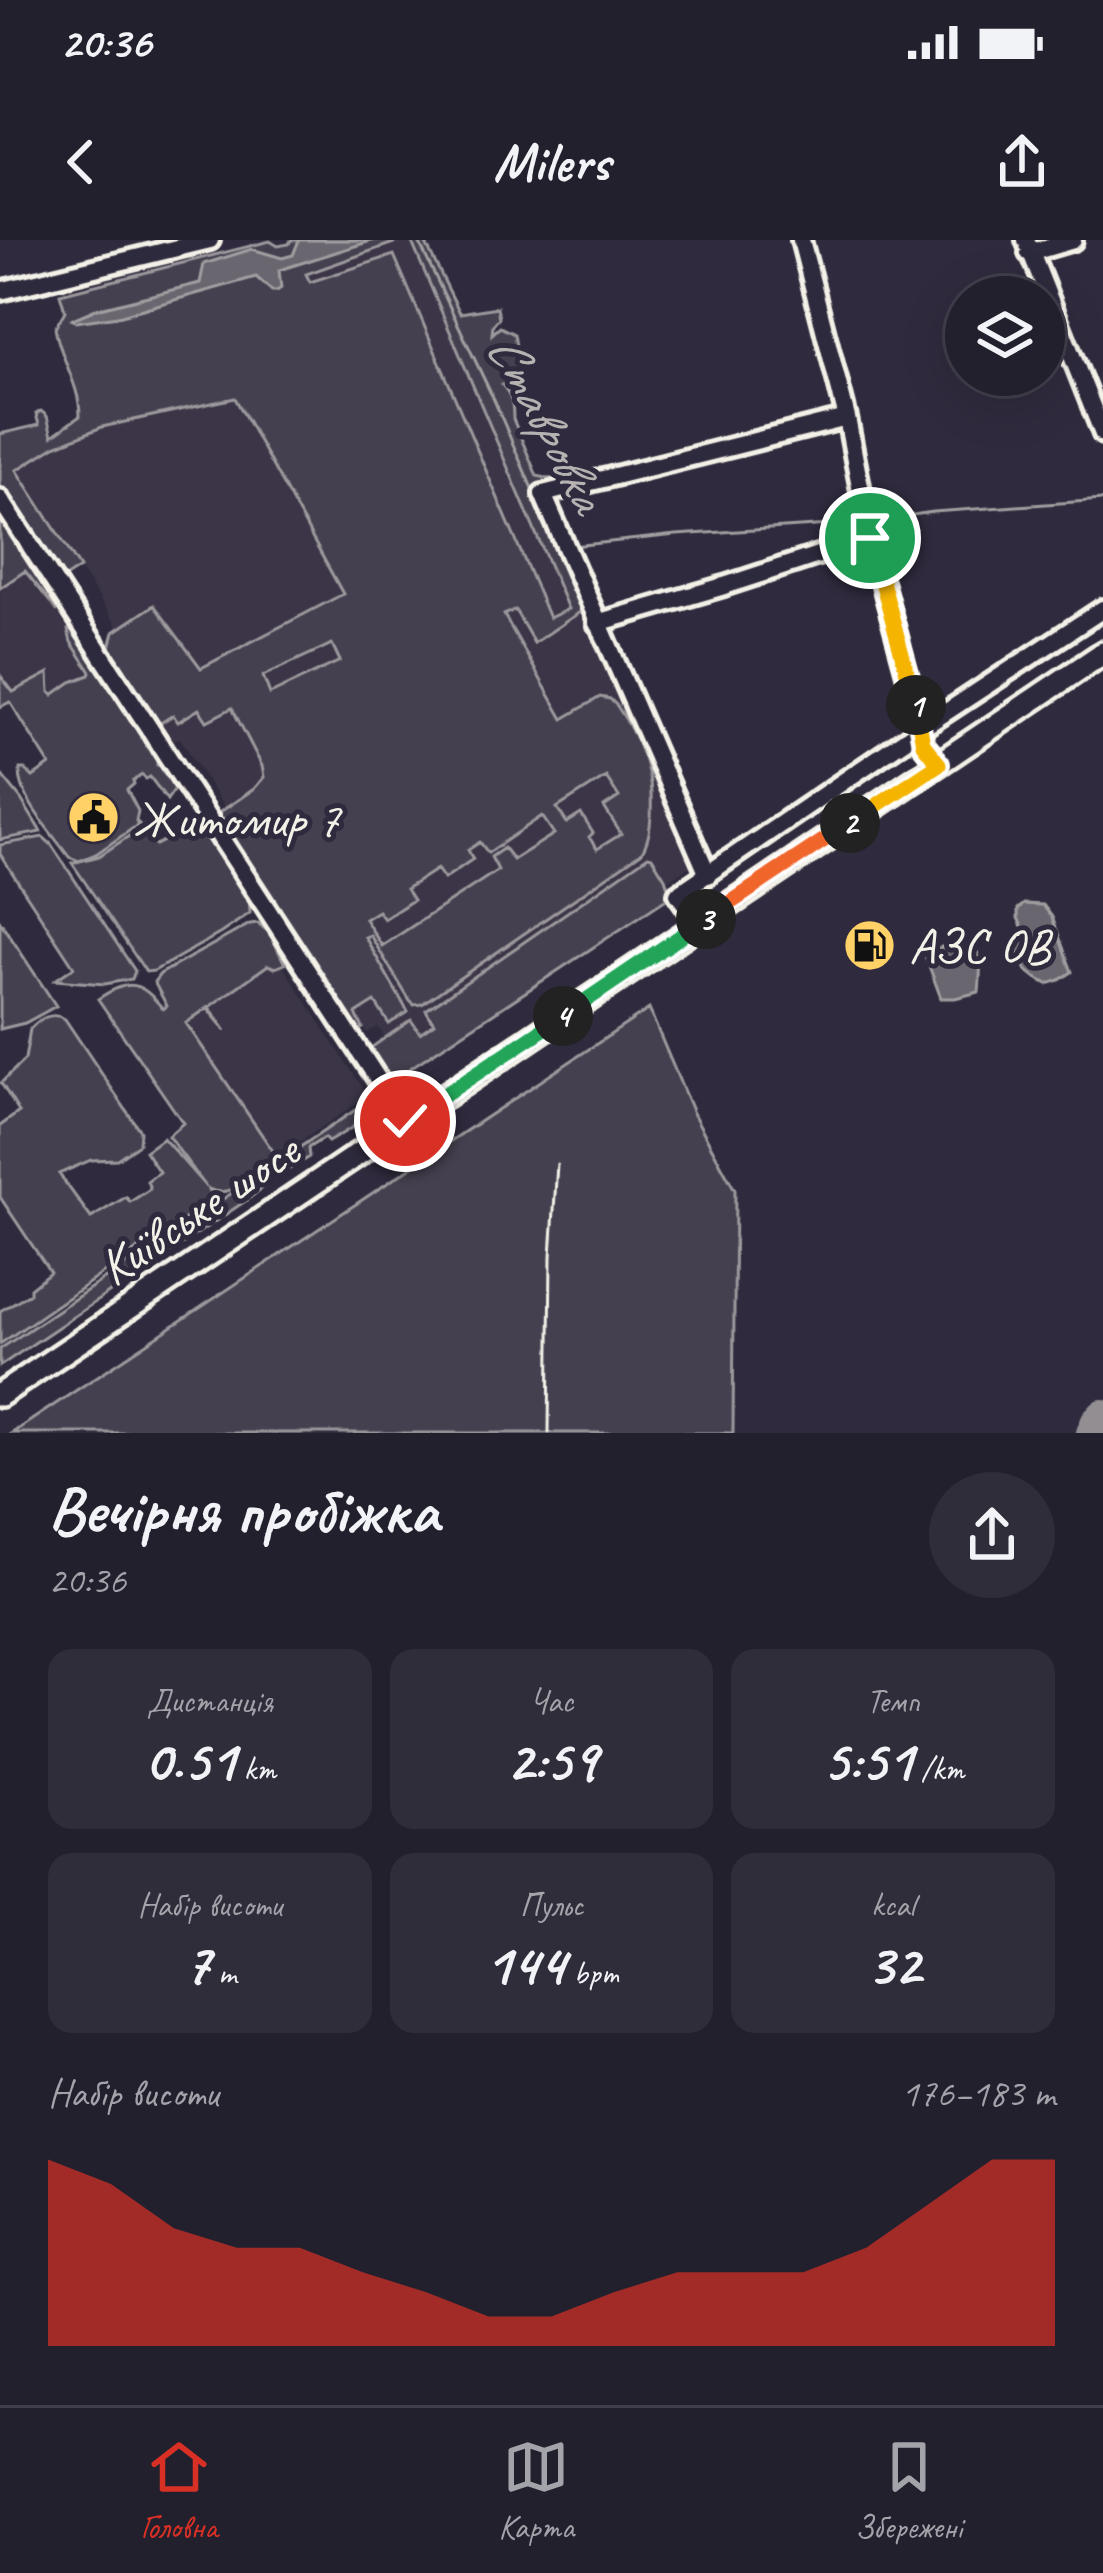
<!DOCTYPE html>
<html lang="uk">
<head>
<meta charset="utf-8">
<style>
  body { margin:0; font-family:Caveat,sans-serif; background:#2f2d3a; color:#f1f3f6; height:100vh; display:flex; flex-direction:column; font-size:45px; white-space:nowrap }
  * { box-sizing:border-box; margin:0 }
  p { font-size:39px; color:#a3a3aa }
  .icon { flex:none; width:66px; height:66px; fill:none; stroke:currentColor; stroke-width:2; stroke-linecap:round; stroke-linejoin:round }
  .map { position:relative; height:1193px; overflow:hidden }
  .panel { display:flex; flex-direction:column; background:#23202e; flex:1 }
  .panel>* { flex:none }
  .tools { position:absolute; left:945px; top:36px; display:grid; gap:24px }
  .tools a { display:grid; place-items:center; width:120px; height:120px; border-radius:50%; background:#23202e; box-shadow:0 12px 48px #0002,0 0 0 3px #403e4a; font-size:60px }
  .pin { position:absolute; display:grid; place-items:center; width:102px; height:102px; color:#fff; margin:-51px; border:6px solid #fff; border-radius:50%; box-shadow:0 3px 12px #0007 }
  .km { position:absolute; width:60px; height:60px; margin:-30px; border-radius:50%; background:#222; color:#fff; font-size:33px; line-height:60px; text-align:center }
  .round { display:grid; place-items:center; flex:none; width:126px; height:126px; border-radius:63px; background:#2f2d3a }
  .head { display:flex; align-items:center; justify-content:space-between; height:204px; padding:0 48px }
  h1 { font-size:66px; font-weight:600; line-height:90px }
  .metrics { display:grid; grid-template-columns:repeat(3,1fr); gap:18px; height:204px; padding:12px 48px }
  .metrics div { display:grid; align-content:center; border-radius:24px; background:#2f2d3a; text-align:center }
  .metrics b { font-size:60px; font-weight:600 }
  .metrics small { font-size:33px; font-weight:400 }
  .metrics p { font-size:33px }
  .chart { height:336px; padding:24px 48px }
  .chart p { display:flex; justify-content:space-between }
  .chart svg { width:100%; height:216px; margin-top:12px; fill:#d93025; opacity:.7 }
  .status { display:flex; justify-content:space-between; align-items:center; height:84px; padding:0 60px; background:#23202e; direction:ltr }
  .status svg { height:33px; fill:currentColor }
  header { display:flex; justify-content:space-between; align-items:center; height:156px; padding:0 48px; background:#23202e; font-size:54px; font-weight:600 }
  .tabs { display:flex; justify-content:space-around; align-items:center; height:168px; border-top:3px solid #403e4a; background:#23202e; font-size:33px; color:#a3a3aa }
  .tabs a { display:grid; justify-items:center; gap:6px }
  .tabs .on { color:#d93025 }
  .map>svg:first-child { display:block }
</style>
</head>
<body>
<div class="status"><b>20:36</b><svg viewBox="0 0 49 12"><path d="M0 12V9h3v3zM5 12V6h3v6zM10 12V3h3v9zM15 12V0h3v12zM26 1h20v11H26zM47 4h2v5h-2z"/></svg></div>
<header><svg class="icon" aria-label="back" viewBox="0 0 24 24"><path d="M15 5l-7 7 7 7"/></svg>Milers<svg class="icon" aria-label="share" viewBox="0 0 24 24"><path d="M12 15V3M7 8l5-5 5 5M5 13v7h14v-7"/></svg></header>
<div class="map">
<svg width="1103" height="1193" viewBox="0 0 1103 1193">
  <rect width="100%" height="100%" fill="#2f2a3d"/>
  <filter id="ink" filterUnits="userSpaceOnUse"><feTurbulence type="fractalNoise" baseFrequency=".00833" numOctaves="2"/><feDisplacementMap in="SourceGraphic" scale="24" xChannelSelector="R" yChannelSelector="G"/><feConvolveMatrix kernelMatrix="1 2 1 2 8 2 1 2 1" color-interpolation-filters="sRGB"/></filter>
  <g filter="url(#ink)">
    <path fill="#3b3647" d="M291,0H411L568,369L586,368L698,621L395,814L378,787L367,793L180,498L171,501L110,402L118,389L115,383L16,230L55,206L96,189L60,54L270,1L278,6L289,4Z
      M25,331L39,353L45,354L141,499L79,563L0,447V348Z
      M269,724L279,728L283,726L368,856L277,917L186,782Z"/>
    <path fill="#454050" stroke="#9c989c" stroke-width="3" fill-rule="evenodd" d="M291,0H402L306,34L310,42L394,15L549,378L568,369L411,0H424L460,73L497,67L499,78L493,85L492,94L500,87L514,94L521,137L502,145C512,155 513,166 513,179L537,236L551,239L583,230L574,237L542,245L586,368L534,403L515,370L504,375L563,479L600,457L610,459L617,466C629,483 642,508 647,528C653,549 654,596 641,613L422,764L414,765L410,761L370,695L365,697L408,772L389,784L375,762L356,774L363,788L358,791L354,790L218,579L220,572L254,549L264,537L262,526L232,468L207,481L199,469L178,482L173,475L156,486L109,411L114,392L154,365L201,428L343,354L235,158L102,187L55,206L17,230L80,328L60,341L0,248V194L39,185L36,174L41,171L47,176L52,196L80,176C80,145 60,118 55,88L65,71L60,54L270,1L278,6L289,4ZM332,404L340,421L270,454L263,436ZM606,537L619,557L604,567L621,594L597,609L589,597L593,593L581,574L567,583L557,568ZM542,576L554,594L513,620L504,608L491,617L498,630L382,706L365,679L378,671L384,679L413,660L406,649L437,629L444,639L473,619L468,610L480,602L488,613Z
      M0,272L53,354L55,368L25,331L0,348Z
      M71,388L76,390L157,514V525L167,528L178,544L167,560L150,537L146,539L142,535L133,541L134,544L127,550L138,571L136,581L139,584L96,614L79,621L69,617C52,593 18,557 20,529H25L33,537L50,525L10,462L0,467V435L13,452L49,433L50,452L53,455L71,442L90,435L91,432L71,402L68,390Z
      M0,533L21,559L41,592L0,600Z
      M201,582L249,656L250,673L221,693L154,731L146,732L72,623L99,616L144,586L156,605Z
      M43,597L51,604L135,731L132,739L105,744L55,740L74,727L0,614V605Z
      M648,616L652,617L665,638L671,656L389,842L369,811L372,807L411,780L420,793L434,783L426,770Z
      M0,681L56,766L25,783L0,789Z
      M258,683L270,693L285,724L275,728L268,725L209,767L226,791L207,768L186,783L277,917C257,930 233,961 209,949L213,957L209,965L166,990L0,1104V1071L30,1053V1048L50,1032L0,957V886L19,872L1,843L25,819L30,789C39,779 52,771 65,779L140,891L139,904L117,919L91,920L59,934L91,978L126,957L130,962L150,949L147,941L159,932L145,911L163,898L206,947L168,896L183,883L98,759C130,737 141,742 163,769L167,766L154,742L160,734L250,684Z
      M649,769L693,873L735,950L733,1193H12Z
      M373,858C371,880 346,891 328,902L324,898L308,908L309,917L276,937L272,933L263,938L265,946L247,960L0,1126V1109Z"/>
    <path fill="#6a6670" stroke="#a19ea0" stroke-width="3" d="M299,0H374L279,30L281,48L277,51H272L256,37L118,76L76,82L72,79L96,69L200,43L204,24L252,9L282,18L293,15Z
      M1024,664L1043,665L1052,677L1072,732L1060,740L1048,744C1027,735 1017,725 1017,701H1025L1027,697L1018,678V669Z
      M964,697C984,710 981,730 979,752L955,758H941L926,718L935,710Z"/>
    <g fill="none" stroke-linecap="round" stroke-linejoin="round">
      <path stroke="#a19ea0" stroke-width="3" d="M418,0L494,160L549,288
        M872,281L933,272L1103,260
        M573,306L676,295L862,283"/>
      <path stroke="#928e92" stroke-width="30" d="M1091,1193L1096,1181L1103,1174"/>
      <defs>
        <path id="minor" d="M801,0L847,178L870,298L922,488L923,504L939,524
          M1026,0L1103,194
          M1029,13L1073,0
          M0,51L210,0
          M0,259L405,881
          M597,383L724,346L870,298
          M708,635L543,254L847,178
          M699,684L678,654L922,488L1103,369"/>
        <path id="major" d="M0,1155L1103,413"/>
      </defs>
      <use href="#minor" stroke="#f4f1e8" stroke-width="26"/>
      <use href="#major" stroke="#f4f1e8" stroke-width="30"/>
      <use href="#minor" stroke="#2f2a3d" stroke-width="16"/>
      <use href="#major" stroke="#2f2a3d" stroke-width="21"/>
      <path stroke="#f4f1e8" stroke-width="3" d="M549,1193L551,1016L557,924"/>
    </g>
  </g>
  <g fill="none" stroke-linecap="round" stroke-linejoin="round" filter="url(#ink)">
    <defs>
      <path id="split-1" d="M870,298L916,465"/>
      <path id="split-2" d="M850,583L939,524L923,504L916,465"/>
      <path id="split-3" d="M706,679L850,583"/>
      <path id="split-4" d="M563,776L706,679"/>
      <path id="split-5" d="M405,881L563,776"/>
    </defs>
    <use href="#split-1" stroke="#fff" stroke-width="24"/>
    <use href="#split-2" stroke="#fff" stroke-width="24"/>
    <use href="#split-3" stroke="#fff" stroke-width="24"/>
    <use href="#split-4" stroke="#fff" stroke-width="24"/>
    <use href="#split-5" stroke="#fff" stroke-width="24"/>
    <use href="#split-1" stroke="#f5b400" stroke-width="15"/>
    <use href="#split-2" stroke="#f5b400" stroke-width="15"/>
    <use href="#split-3" stroke="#f0652b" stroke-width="15"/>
    <use href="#split-4" stroke="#22a559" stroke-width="15"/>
    <use href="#split-5" stroke="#22a559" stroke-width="15"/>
  </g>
  <defs>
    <symbol id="civic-disc" viewBox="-11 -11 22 22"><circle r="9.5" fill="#ffd166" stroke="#2f2a3d"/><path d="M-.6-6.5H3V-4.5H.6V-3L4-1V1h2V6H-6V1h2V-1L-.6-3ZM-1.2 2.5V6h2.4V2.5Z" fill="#111"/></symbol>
    <symbol id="fuel-disc" viewBox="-11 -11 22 22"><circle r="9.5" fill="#ffd166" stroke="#2f2a3d"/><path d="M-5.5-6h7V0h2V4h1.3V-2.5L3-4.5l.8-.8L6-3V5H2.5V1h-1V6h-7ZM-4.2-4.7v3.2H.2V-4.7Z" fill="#111"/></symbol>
  </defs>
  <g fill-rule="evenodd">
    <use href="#civic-disc" x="64" y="548" width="59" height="59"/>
    <use href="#fuel-disc" x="840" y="676" width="59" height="59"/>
  </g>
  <g text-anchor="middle" stroke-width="10" stroke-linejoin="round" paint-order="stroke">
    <g font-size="51" fill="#f4f1e8" stroke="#2f2a3d" text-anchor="start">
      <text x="133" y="596">Житомир 7</text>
      <text x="909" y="723">АЗС ОВ</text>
    </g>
    <g font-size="51" fill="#f4f1e8" stroke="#2f2a3d">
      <text transform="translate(198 968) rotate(-34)" y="18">Київське шосе</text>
    </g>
    <g font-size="54" font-style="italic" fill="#b6b2b2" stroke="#2f2a3d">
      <text transform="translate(548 181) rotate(62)" y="19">Ставровка</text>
    </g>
  </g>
</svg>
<div class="tools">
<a><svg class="icon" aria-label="layers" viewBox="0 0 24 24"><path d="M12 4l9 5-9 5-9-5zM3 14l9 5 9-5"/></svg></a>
</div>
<div class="pin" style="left:870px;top:298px;background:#1e9e55"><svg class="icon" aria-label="arrive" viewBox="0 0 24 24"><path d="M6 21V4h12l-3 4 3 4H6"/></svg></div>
<div class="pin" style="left:405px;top:881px;background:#d93025"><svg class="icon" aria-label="check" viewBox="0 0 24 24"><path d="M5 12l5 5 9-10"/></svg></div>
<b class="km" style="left:916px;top:465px">1</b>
<b class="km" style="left:850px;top:583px">2</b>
<b class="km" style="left:706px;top:679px">3</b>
<b class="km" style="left:563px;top:776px">4</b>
</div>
<section class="panel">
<div class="head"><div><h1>Вечірня пробіжка</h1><p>20:36</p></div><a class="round"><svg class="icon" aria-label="share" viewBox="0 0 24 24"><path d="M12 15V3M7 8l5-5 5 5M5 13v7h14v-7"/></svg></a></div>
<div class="metrics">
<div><p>Дистанція</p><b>0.51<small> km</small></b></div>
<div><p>Час</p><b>2:59</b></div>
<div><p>Темп</p><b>5:51<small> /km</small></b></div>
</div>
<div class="metrics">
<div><p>Набір висоти</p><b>7<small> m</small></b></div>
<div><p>Пульс</p><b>144<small> bpm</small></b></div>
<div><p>kcal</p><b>32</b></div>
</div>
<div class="chart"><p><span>Набір висоти</span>176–183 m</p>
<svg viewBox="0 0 160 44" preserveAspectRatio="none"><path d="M0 44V6L10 11L20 20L30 24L40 24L50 29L60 33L70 38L80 38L90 33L100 29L110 29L120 29L130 24L140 15L150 6L160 6V44z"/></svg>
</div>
</section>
<nav class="tabs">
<a class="on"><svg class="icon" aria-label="home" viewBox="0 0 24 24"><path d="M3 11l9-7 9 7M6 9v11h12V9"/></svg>Головна</a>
<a><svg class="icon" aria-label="map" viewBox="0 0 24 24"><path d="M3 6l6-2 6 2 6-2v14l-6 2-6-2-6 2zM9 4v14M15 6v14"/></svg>Карта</a>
<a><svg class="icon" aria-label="saved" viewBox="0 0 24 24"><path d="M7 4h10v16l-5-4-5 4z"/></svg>Збережені</a>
</nav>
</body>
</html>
